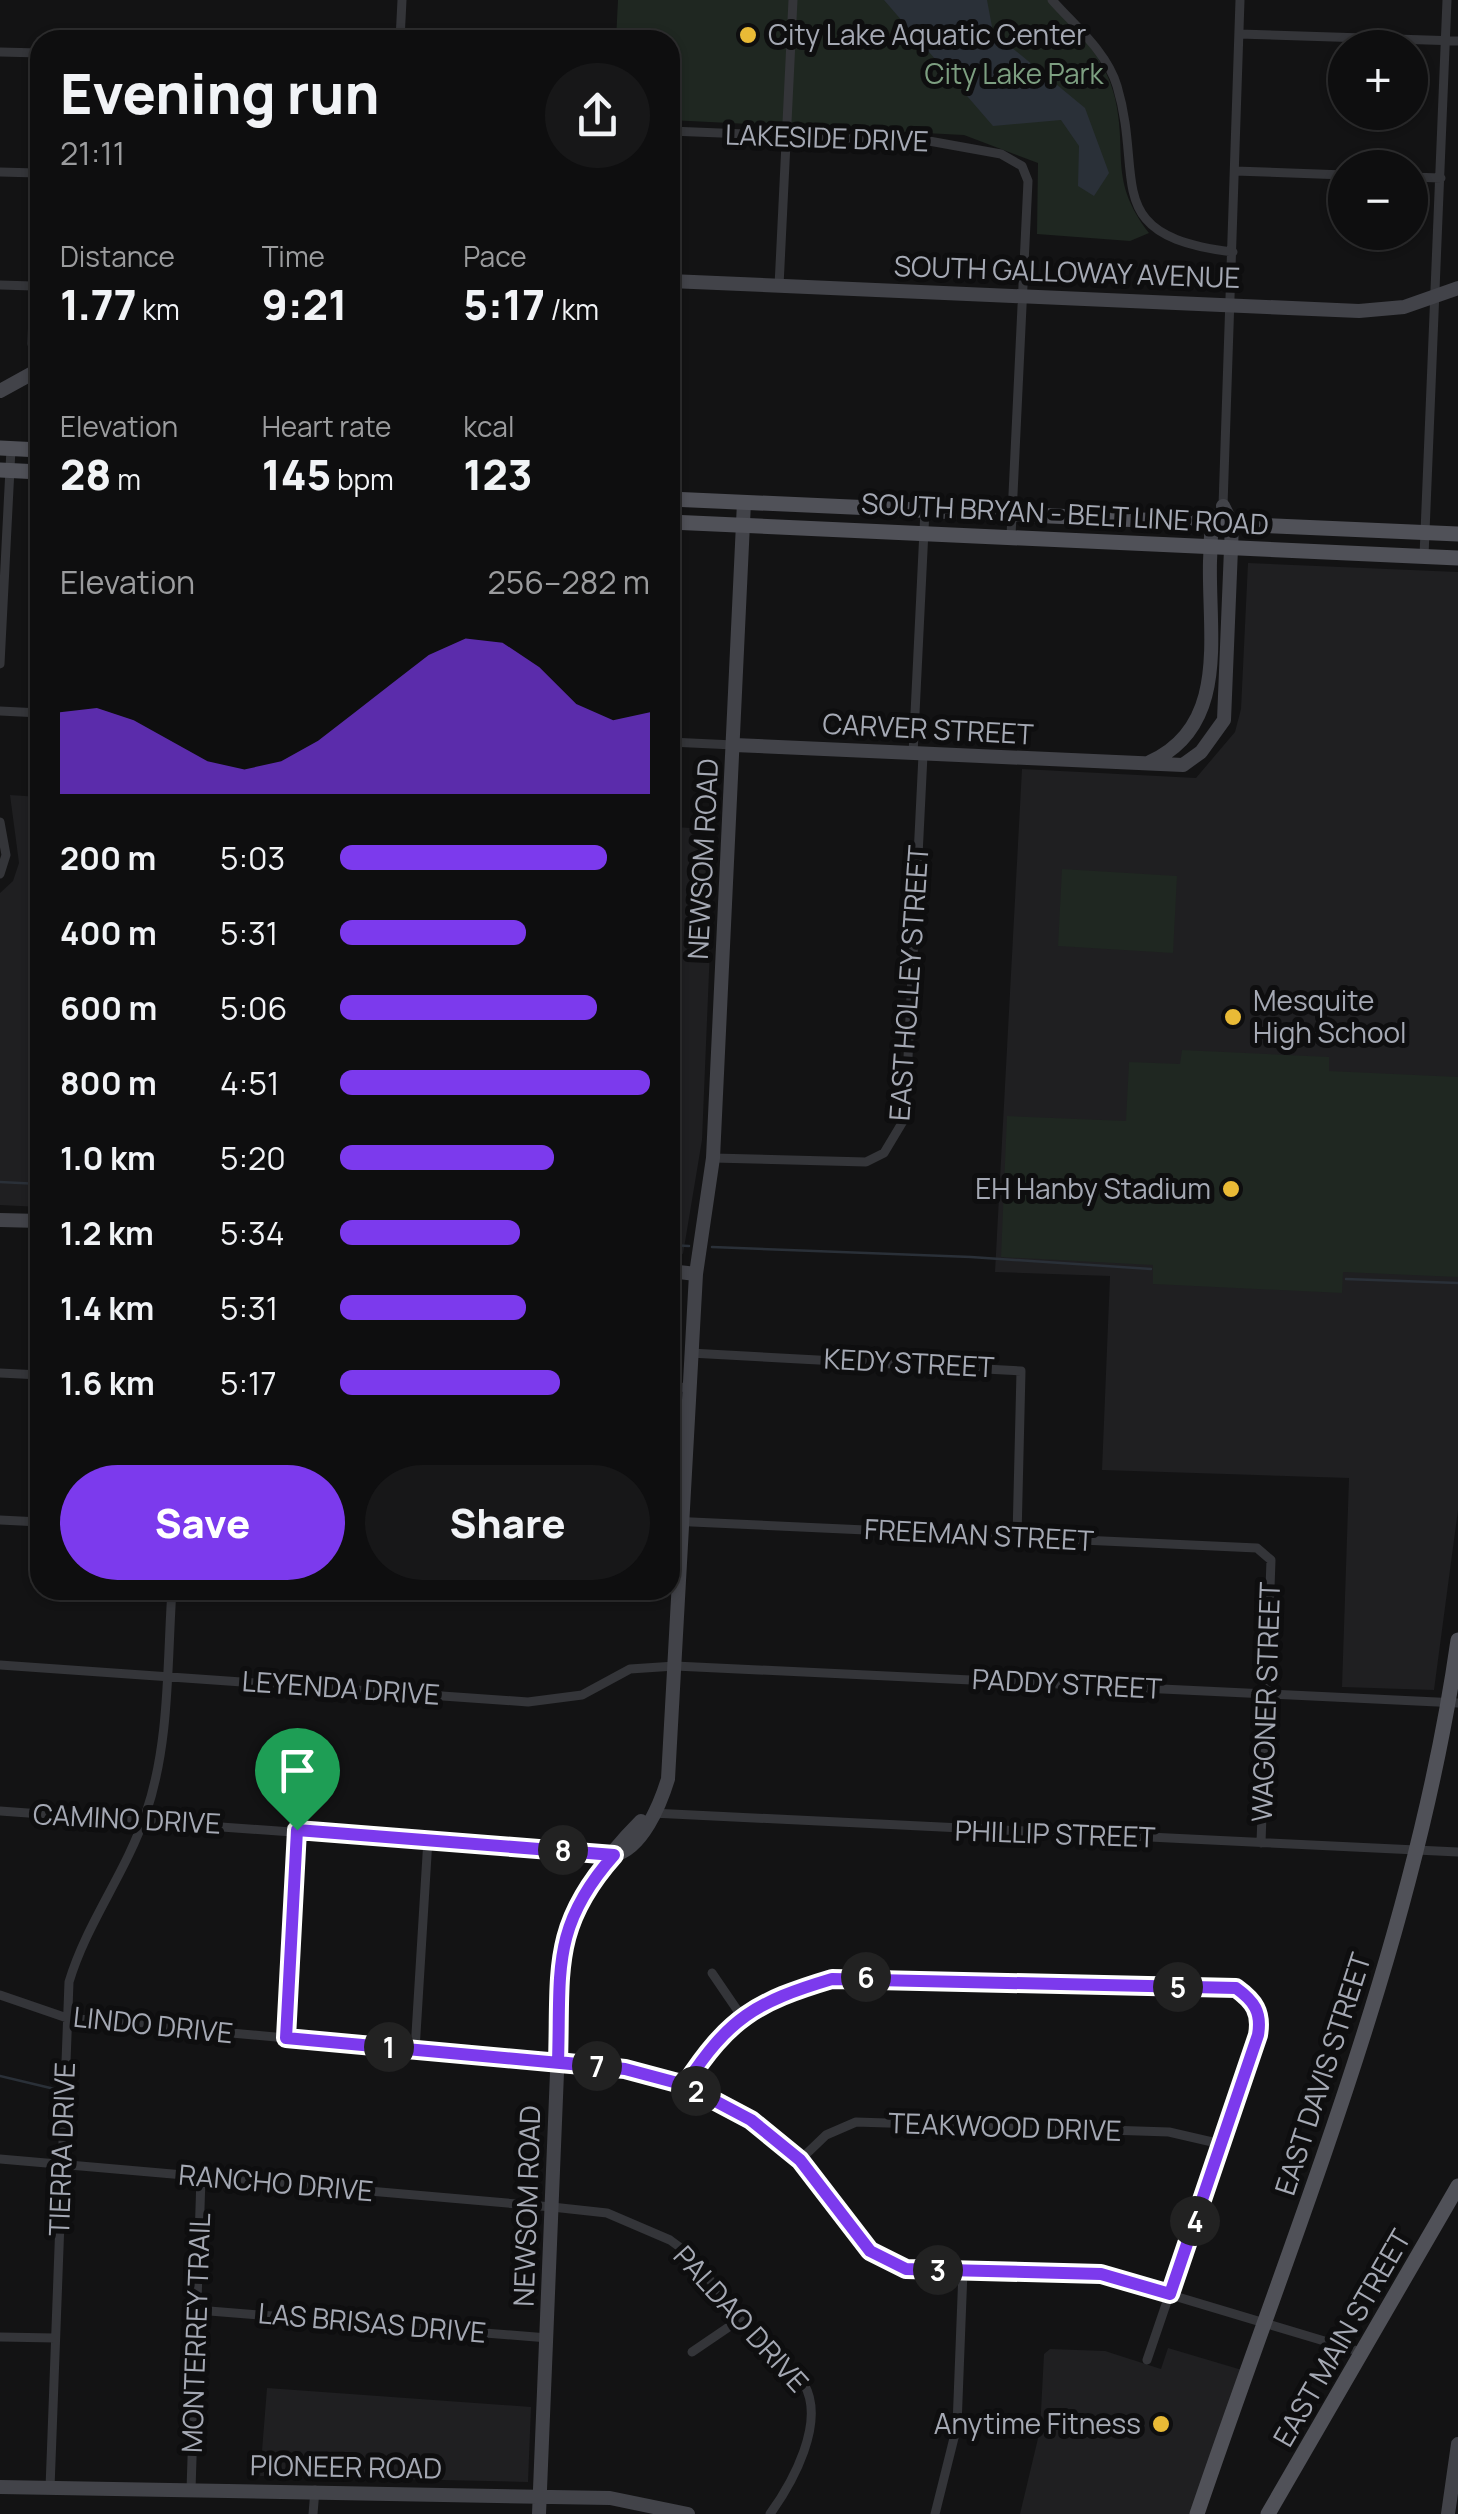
<!DOCTYPE html>
<html lang="en">
<head>
<meta charset="utf-8">
<style>
  body { margin:0; font-family:Manrope,sans-serif; background:#171718; color:#f1f3f6; height:100vh; display:flex; flex-direction:column; font-size:38px; white-space:nowrap }
  * { box-sizing:border-box; margin:0 }
  p { font-size:32px; color:#9b9c9e }
  .icon { flex:none; width:55px; height:55px; fill:none; stroke:currentColor; stroke-width:2; stroke-linecap:round; stroke-linejoin:round }
  .map { position:relative; flex:1; overflow:hidden }
  .drawer { position:absolute; left:30px; top:30px; width:650px; height:1570px; display:flex; flex-direction:column; background:#0e0e0f; border-radius:30px; box-shadow:0 2px 8px #0004,0 0 0 2px #2e2e2f }
  .drawer>* { flex:none }
  .buttons { position:absolute; left:1328px; top:30px; display:grid; gap:20px }
  .buttons a { display:grid; place-items:center; width:100px; height:100px; border-radius:50%; background:#0e0e0f; box-shadow:0 2px 8px #0004,0 0 0 2px #2e2e2f; font-size:50px }
  .pin { position:absolute; display:grid; place-items:center; width:85px; height:85px; color:#fff; margin:-102px -42px; border-radius:50% 50% 50% 0; rotate:-45deg; box-shadow:0 0 10px #0007 }
  .pin .icon { rotate:45deg }
  .km { position:absolute; width:50px; height:50px; margin:-25px; border-radius:50%; background:#222; color:#fff; font-size:28px; line-height:50px; text-align:center }
  .round { display:grid; place-items:center; flex:none; width:105px; height:105px; border-radius:52px; background:#171718 }
  .summary { display:flex; align-items:center; justify-content:space-between; height:170px; padding:0 30px }
  h1 { font-size:55px; font-weight:800; line-height:75px }
  .stats { display:grid; grid-template-columns:repeat(3,1fr); gap:15px; height:170px; padding:10px 30px }
  .stats div { display:grid; align-content:center }
  .stats b { font-size:42px; font-weight:800 }
  .stats small { font-size:28px; font-weight:400 }
  .stats p { font-size:28px }
  .chart { height:280px; padding:20px 30px }
  .chart p { display:flex; justify-content:space-between }
  .chart svg { width:100%; height:180px; margin-top:10px; fill:#7c3aed; opacity:.7 }
  .button { display:flex; gap:20px; margin-top:auto; padding:20px 30px }
  .button a { flex:1; height:115px; border-radius:60px; background:#7c3aed; color:#fff; font-size:40px; font-weight:800; line-height:115px; text-align:center }
  .button a+a { background:#171718; color:#f1f3f6 }
  ul { padding:0 30px; list-style:none; font-size:32px }
  li { display:grid; grid-template-columns:160px 120px 1fr; align-items:center; height:75px }
  li i { height:25px; border-radius:12px; background:#7c3aed }
  .map>svg:first-child { display:block }
</style>
</head>
<body>
<div class="map">
<svg width="1458" height="2514" viewBox="0 0 1458 2514">
  <rect width="100%" height="100%" fill="#131314"/>
  <path fill="#1f1f21" d="M1248,563L1458,572V1510L1434,1690L1342,1687L1349,1478L1102,1470L1110,1276L995,1272L1022,769L1196,778L1235,732L1241,709Z
    M10,795L40,797V1207L0,1205V893L13,881L19,863Z
    M670,827L715,829L702,1140L683,1254L670,1253Z
    M1168,2348L1242,2370L1196,2514H1020L1040,2430L1044,2354L1050,2349L1105,2351L1161,2369Z
    M267,2388L531,2407L528,2482L260,2476Z"/>
  <path fill="#1f2721" d="M618,0H1050C1076,30 1106,58 1115,98C1128,155 1108,179 1149,233L1130,241L1037,234L1038,163L964,135L670,120V40H616Z
    M1062,869L1177,876L1173,953L1058,946Z
    M1182,1050L1329,1057V1071L1458,1077V1277L1343,1272L1342,1293L1153,1284V1265L1001,1257L1007,1116L1126,1121L1129,1062L1180,1064Z"/>
  <path fill="#2a3038" d="M884,0H987L993,32L1085,108L1109,173L1094,196L1078,186L1079,146L1061,120L993,126Z"/>
  <g fill="none" stroke-linecap="round" stroke-linejoin="round">
    <path stroke="#2a3038" stroke-width="2.5" d="M0,1182L40,1184
      M670,1245L689,1246
      M712,1247L971,1257L1151,1269
      M1346,1279L1458,1283
      M0,2076L63,2091"/>
    <path stroke="#343539" stroke-width="9" d="M1052,0C1075,26 1107,52 1117,86C1145,179 1098,236 1233,252
      M1239,34L1458,41
      M400,40L402,0
      M0,52L40,53
      M670,131L929,141L1001,154L1022,166L1028,181L1011,536
      M1235,171L1345,175
      M0,172L37,173
      M1410,177L1441,178
      M0,285L33,286
      M779,286L793,0
      M32,344L40,85
      M1223,506L1240,0
      M1424,556L1447,0
      M0,664L11,449
      M0,711L40,713
      M670,742L734,745
      M913,754L925,510
      M0,822L6,855L0,874
      M713,1158L866,1162L884,1153L905,1118L923,755
      M690,1353L1021,1371L1017,1537
      M0,1373L40,1375
      M670,1386L689,1388
      M0,1520L40,1522
      M670,1521L1257,1548L1271,1560L1261,1843
      M0,1665L528,1702L582,1695L630,1669L675,1666L1458,1703
      M0,1811L611,1855
      M652,1813L1458,1852
      M712,1973L742,2017
      M0,1995L67,2018L625,2069C698,2089 765,2119 817,2177C847,2212 861,2252 906,2269L1101,2274L1361,2352
      M285,2038L297,1830
      M415,2050L428,1839
      M685,2085C729,2018 756,2002 832,1979L1236,1988C1254,2001 1262,2012 1258,2035L1147,2360
      M0,2159L552,2207L607,2213L670,2240L689,2254L767,2351L804,2384C826,2422 793,2482 770,2514
      M800,2160L826,2135L856,2122L1169,2132L1221,2144
      M197,2310L548,2338
      M0,2337L55,2338
      M692,2352L739,2320
      M50,2488L69,1982C87,1922 126,1873 146,1813C170,1743 167,1663 172,1590
      M191,2490L201,2177
      M313,2514L315,2490
      M935,2514L957,2426L963,2271"/>
    <path stroke="#424349" stroke-width="14" d="M670,281L1359,311L1404,307L1458,288
      M0,391L40,369
      M734,745L1183,765L1201,752L1224,720L1232,524L1223,506
      M1150,762C1230,726 1208,634 1210,561C1211,546 1209,529 1217,516
      M0,1220L40,1221
      M670,1271L696,1274
      M614,1855C642,1849 660,1805 668,1779L696,1274L713,1158L744,502
      M0,2487L610,2498L688,2514
      M539,2514L562,1950C575,1898 604,1858 641,1821
      M1448,2514L1458,2444"/>
    <path stroke="#505158" stroke-width="15" d="M0,448L40,450
      M0,470L40,472
      M670,499L1458,534
      M670,522L1458,558
      M1197,2514C1295,2226 1415,1943 1458,1640
      M1268,2514L1458,2186"/>
  </g>
  <g fill="none" stroke-linecap="round" stroke-linejoin="round">
    <defs>
      <path id="route" d="M297,1830L286,2038L625,2069L685,2085L751,2120L800,2160L870,2251L906,2269L1101,2274L1170,2294L1258,2035C1262,2012 1254,2001 1236,1988L832,1979C755,2002 729,2018 685,2085L625,2069L558,2062C561,1972 550,1927 614,1855L297,1830"/>
    </defs>
    <use href="#route" stroke="#fff" stroke-width="20"/>
    <use href="#route" stroke="#7c3aed" stroke-width="12"/>
  </g>
  <g fill="#e9ba36" stroke="#0e0e0f" stroke-width="4">
    <circle cx="748" cy="35" r="10"/>
    <circle cx="1233" cy="1017" r="10"/>
    <circle cx="1231" cy="1189" r="10"/>
    <circle cx="1161" cy="2424" r="10"/>
  </g>
  <g text-anchor="middle" stroke-width="10" stroke-linejoin="round" paint-order="stroke">
    <g font-size="28" fill="#a5a9b4" stroke="#0e0e0f" text-anchor="start">
      <text x="768" y="45">City Lake Aquatic Center</text>
      <text x="1253" y="1011">Mesquite<tspan x="1253" dy="32">High School</tspan></text>
      <text x="1211" y="1199" text-anchor="end">EH Hanby Stadium</text>
      <text x="1141" y="2434" text-anchor="end">Anytime Fitness</text>
    </g>
    <g font-size="28" fill="#7d9f81" stroke="#0e0e0f">
      <text x="1014" y="84">City Lake Park</text>
    </g>
    <g font-size="28" fill="#a5a9b4" stroke="#0e0e0f">
      <text transform="translate(827 138) rotate(2)" y="10">LAKESIDE DRIVE</text>
      <text transform="translate(1067 272) rotate(2)" y="10">SOUTH GALLOWAY AVENUE</text>
      <text transform="translate(1065 514) rotate(3)" y="10">SOUTH BRYAN - BELT LINE ROAD</text>
      <text transform="translate(928 729) rotate(3)" y="10">CARVER STREET</text>
      <text transform="translate(703 859) rotate(-87)" y="10">NEWSOM ROAD</text>
      <text transform="translate(909 983) rotate(-86)" y="10">EAST HOLLEY STREET</text>
      <text transform="translate(909 1363) rotate(3)" y="10">KEDY STREET</text>
      <text transform="translate(979 1535) rotate(3)" y="10">FREEMAN STREET</text>
      <text transform="translate(1067 1684) rotate(3)" y="10">PADDY STREET</text>
      <text transform="translate(341 1688) rotate(4)" y="10">LEYENDA DRIVE</text>
      <text transform="translate(1266 1702) rotate(-88)" y="10">WAGONER STREET</text>
      <text transform="translate(127 1819) rotate(3)" y="10">CAMINO DRIVE</text>
      <text transform="translate(1055 1834) rotate(2)" y="10">PHILLIP STREET</text>
      <text transform="translate(153 2025) rotate(6)" y="10">LINDO DRIVE</text>
      <text transform="translate(1323 2074) rotate(-72)" y="10">EAST DAVIS STREET</text>
      <text transform="translate(1005 2127) rotate(2)" y="10">TEAKWOOD DRIVE</text>
      <text transform="translate(62 2149) rotate(-88)" y="10">TIERRA DRIVE</text>
      <text transform="translate(276 2183) rotate(5)" y="10">RANCHO DRIVE</text>
      <text transform="translate(527 2206) rotate(-88)" y="10">NEWSOM ROAD</text>
      <text transform="translate(741 2319) rotate(48)" y="10">PALDAO DRIVE</text>
      <text transform="translate(372 2323) rotate(5)" y="10">LAS BRISAS DRIVE</text>
      <text transform="translate(196 2333) rotate(-88)" y="10">MONTERREY TRAIL</text>
      <text transform="translate(1342 2338) rotate(-60)" y="10">EAST MAIN STREET</text>
      <text transform="translate(346 2467) rotate(1)" y="10">PIONEER ROAD</text>
    </g>
  </g>
</svg>
<div class="buttons">
<a>+</a>
<a>−</a>
</div>
<div class="pin" style="left:297px;top:1830px;background:#1e9e55"><svg class="icon" aria-label="arrive" viewBox="0 0 24 24"><path d="M6 21V4h12l-3 4 3 4H6"/></svg></div>
<b class="km" style="left:389px;top:2047px">1</b>
<b class="km" style="left:696px;top:2091px">2</b>
<b class="km" style="left:938px;top:2270px">3</b>
<b class="km" style="left:1195px;top:2221px">4</b>
<b class="km" style="left:1178px;top:1987px">5</b>
<b class="km" style="left:866px;top:1977px">6</b>
<b class="km" style="left:597px;top:2066px">7</b>
<b class="km" style="left:563px;top:1850px">8</b>
<section class="drawer">
<div class="summary"><div><h1>Evening run</h1><p>21:11</p></div><a class="round"><svg class="icon" aria-label="share" viewBox="0 0 24 24"><path d="M12 15V3M7 8l5-5 5 5M5 13v7h14v-7"/></svg></a></div>
<div class="stats">
<div><p>Distance</p><b>1.77<small> km</small></b></div>
<div><p>Time</p><b>9:21</b></div>
<div><p>Pace</p><b>5:17<small> /km</small></b></div>
</div>
<div class="stats">
<div><p>Elevation</p><b>28<small> m</small></b></div>
<div><p>Heart rate</p><b>145<small> bpm</small></b></div>
<div><p>kcal</p><b>123</b></div>
</div>
<div class="chart"><p><span>Elevation</span>256–282 m</p>
<svg viewBox="0 0 160 44" preserveAspectRatio="none"><path d="M0 44V24L10 23L20 26L30 31L40 36L50 38L60 36L70 31L80 24L90 17L100 10L110 6L120 7L130 13L140 22L150 26L160 24V44z"/></svg>
</div>
<ul>
<li><b>200 m</b>5:03<i style="width:86%"></i></li>
<li><b>400 m</b>5:31<i style="width:60%"></i></li>
<li><b>600 m</b>5:06<i style="width:83%"></i></li>
<li><b>800 m</b>4:51<i style="width:100%"></i></li>
<li><b>1.0 km</b>5:20<i style="width:69%"></i></li>
<li><b>1.2 km</b>5:34<i style="width:58%"></i></li>
<li><b>1.4 km</b>5:31<i style="width:60%"></i></li>
<li><b>1.6 km</b>5:17<i style="width:71%"></i></li>
</ul>
<div class="button"><a>Save</a><a>Share</a></div>
</section>
</div>
</body>
</html>
